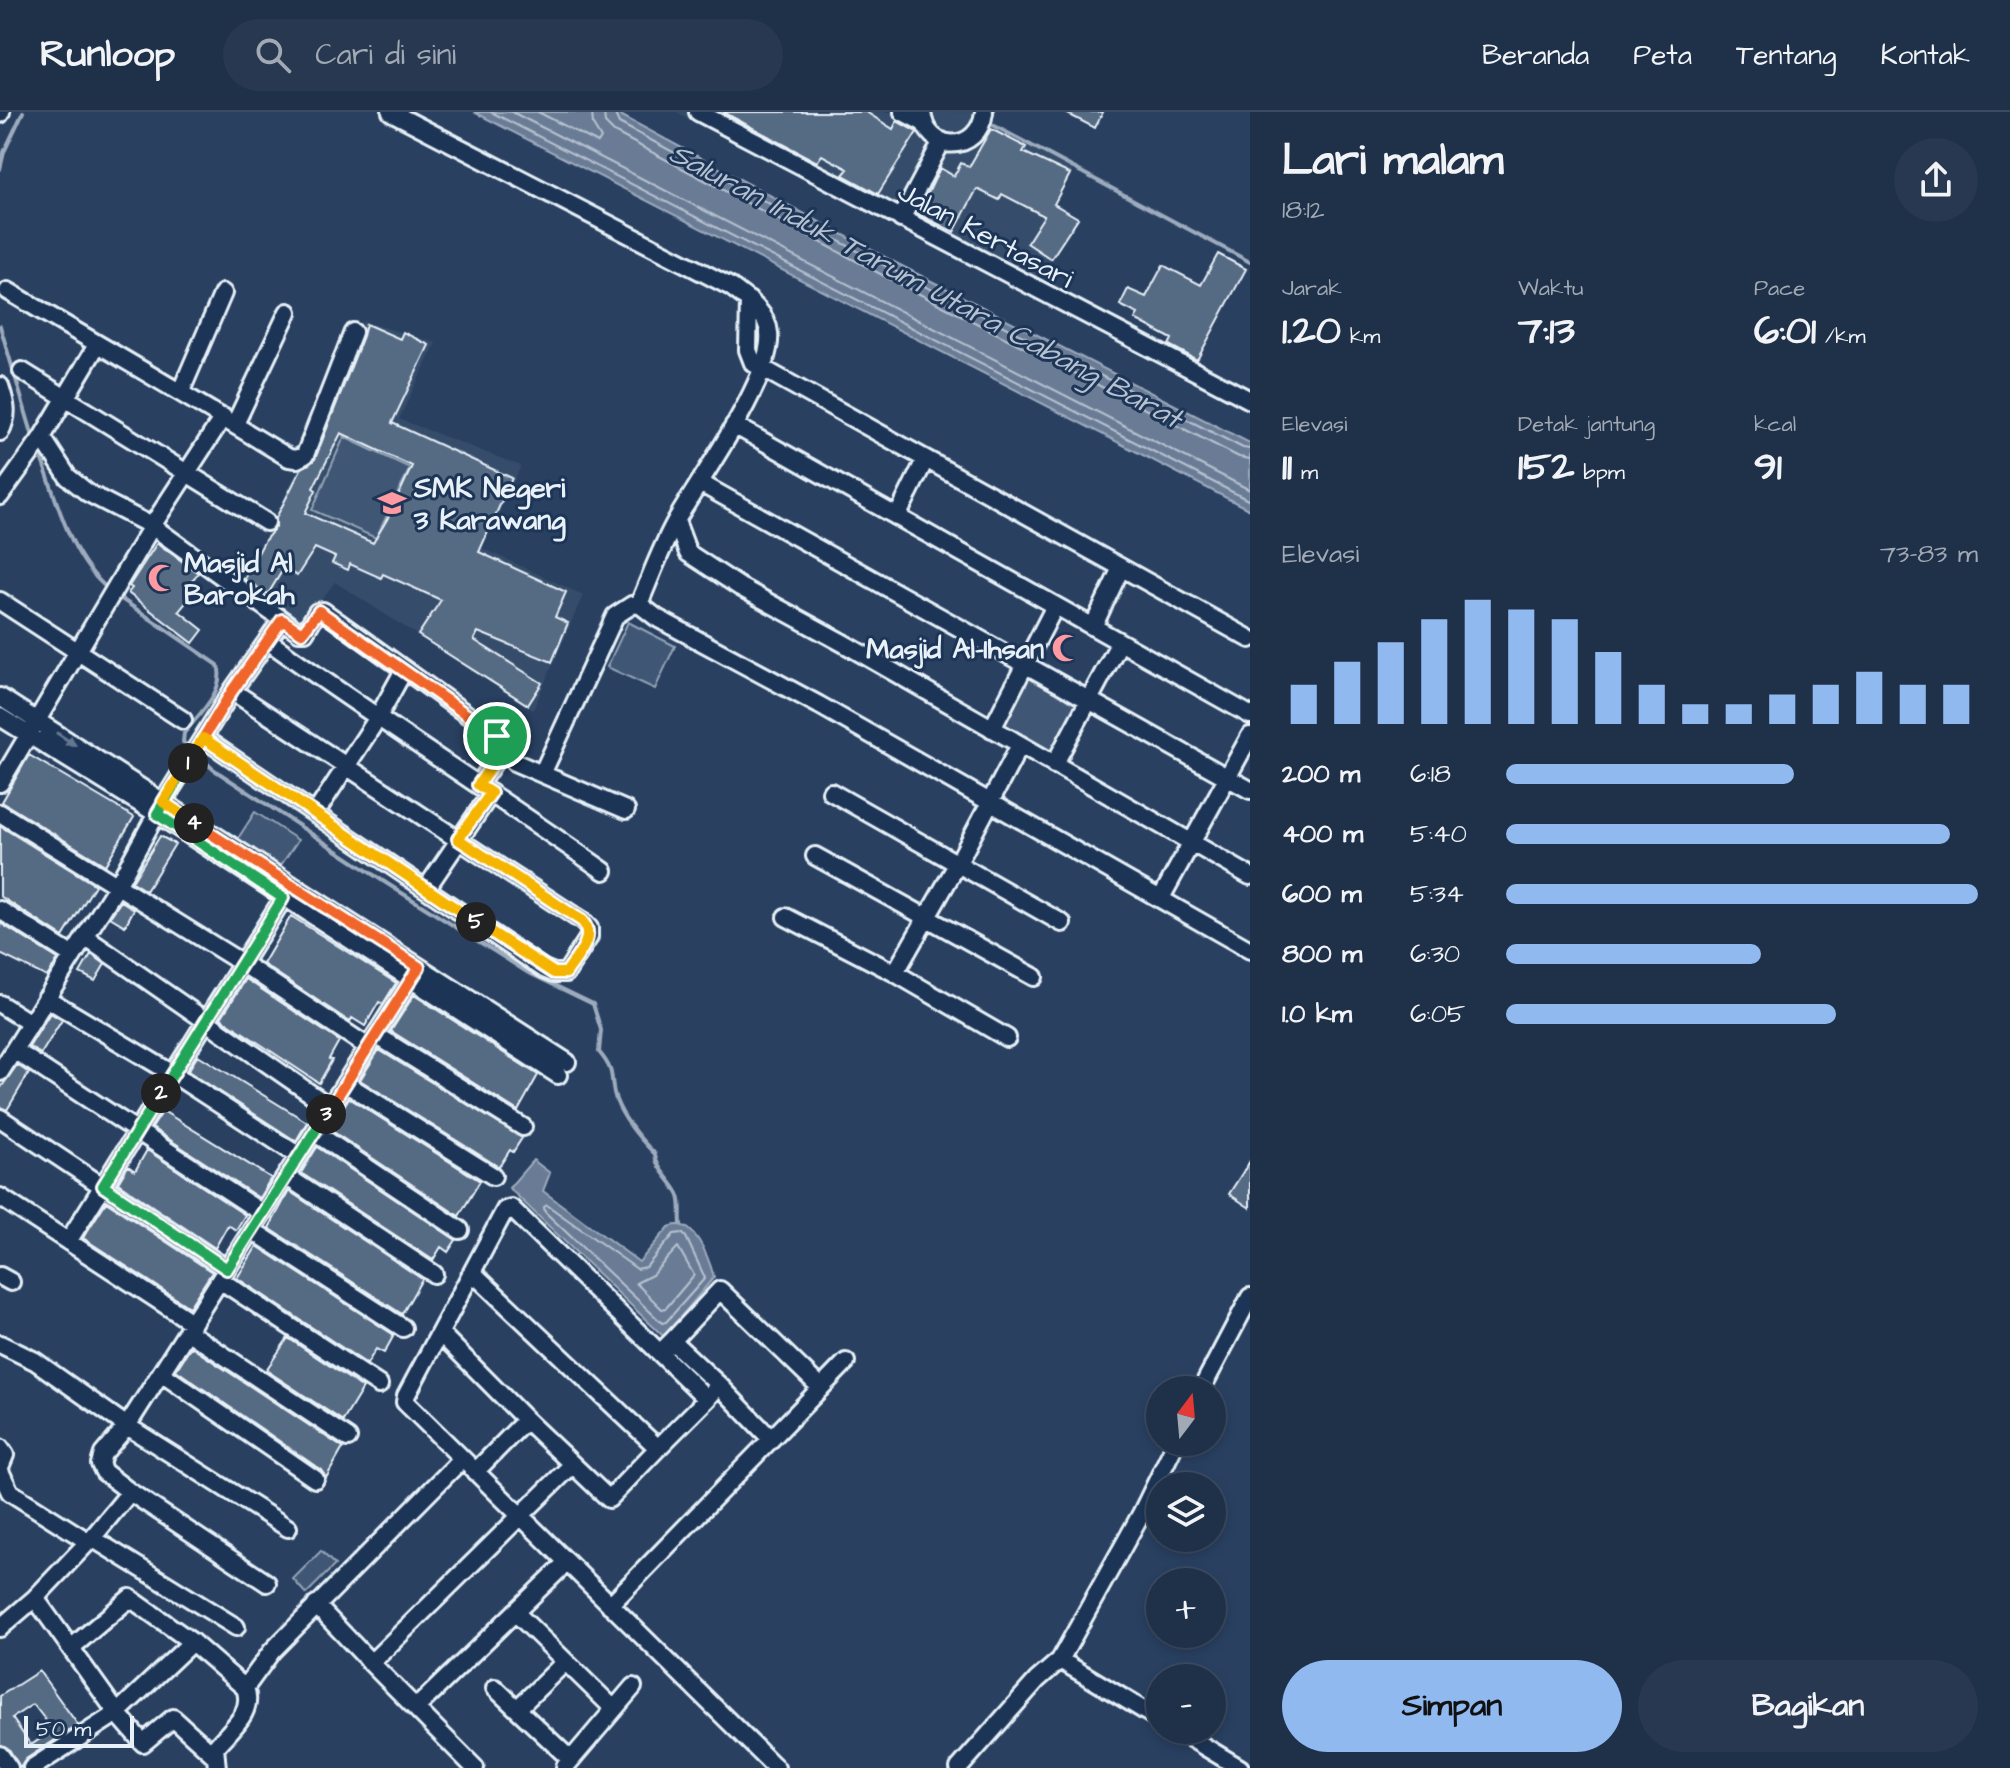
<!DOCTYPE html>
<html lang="id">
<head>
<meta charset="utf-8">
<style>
  body { margin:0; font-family:"Architects Daughter",sans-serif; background:#273850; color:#f1f3f6; height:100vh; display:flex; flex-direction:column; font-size:30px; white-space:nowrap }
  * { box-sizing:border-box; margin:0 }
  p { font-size:26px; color:#a1a9b4 }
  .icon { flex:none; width:44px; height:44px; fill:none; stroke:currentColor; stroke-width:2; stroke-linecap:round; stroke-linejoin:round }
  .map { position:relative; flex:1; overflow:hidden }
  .side { display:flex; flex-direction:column; background:#1f3049; width:760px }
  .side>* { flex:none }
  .needle { width:52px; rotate:16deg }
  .buttons { position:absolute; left:1146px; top:1264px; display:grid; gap:16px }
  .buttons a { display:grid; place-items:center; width:80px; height:80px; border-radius:50%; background:#1f3049; box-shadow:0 4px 12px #0003,0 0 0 2px #3c4b61; font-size:40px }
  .scale { position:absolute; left:24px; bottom:20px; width:110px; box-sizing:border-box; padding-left:8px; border:4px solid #e8f1f8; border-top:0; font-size:22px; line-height:28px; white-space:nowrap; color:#e8f1f8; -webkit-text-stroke:6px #1d3557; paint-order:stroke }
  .pin { position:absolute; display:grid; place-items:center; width:68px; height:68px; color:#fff; margin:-34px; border:4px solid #fff; border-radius:50%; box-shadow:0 2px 8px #0007 }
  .km { position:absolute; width:40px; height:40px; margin:-20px; border-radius:50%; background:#222; color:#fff; font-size:22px; line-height:40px; text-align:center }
  .round { display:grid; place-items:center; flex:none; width:84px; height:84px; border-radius:42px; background:#273850 }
  .summary { display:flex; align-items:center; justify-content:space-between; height:136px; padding:0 32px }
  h1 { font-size:44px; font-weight:700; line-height:60px }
  .stats { display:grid; grid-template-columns:repeat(3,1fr); gap:12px; height:136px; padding:8px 32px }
  .stats div { display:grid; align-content:center }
  .stats b { font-size:40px; font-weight:700 }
  .stats small { font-size:22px; font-weight:400 }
  .stats p { font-size:22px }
  .chart { height:224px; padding:16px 32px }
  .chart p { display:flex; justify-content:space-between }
  .chart svg { width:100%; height:144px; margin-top:8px; stroke:#90b9f0; stroke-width:6 }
  .primary-button { display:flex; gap:16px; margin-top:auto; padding:16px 32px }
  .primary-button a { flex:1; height:92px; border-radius:48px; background:#90b9f0; color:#111; font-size:32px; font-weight:700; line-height:92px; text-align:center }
  .primary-button a+a { background:#273850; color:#f1f3f6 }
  ul { padding:0 32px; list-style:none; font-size:26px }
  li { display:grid; grid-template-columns:128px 96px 1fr; align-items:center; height:60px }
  li i { height:20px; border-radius:10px; background:#90b9f0 }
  header { display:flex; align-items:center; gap:48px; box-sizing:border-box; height:112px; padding:0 40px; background:#1f3049; border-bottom:2px solid #3c4b61 }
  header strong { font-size:38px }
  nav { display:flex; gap:44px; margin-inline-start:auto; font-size:28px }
  .search { width:560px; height:72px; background:#273850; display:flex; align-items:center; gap:20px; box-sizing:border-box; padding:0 28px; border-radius:44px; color:#a1a9b4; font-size:30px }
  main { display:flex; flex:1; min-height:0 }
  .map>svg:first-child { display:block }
</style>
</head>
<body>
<header>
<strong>Runloop</strong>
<div class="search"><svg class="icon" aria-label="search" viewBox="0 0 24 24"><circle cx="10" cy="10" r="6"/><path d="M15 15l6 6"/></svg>Cari di sini</div>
<nav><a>Beranda</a><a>Peta</a><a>Tentang</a><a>Kontak</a></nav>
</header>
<main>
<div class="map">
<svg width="1250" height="1656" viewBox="0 0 1250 1656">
  <rect width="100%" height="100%" fill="#294061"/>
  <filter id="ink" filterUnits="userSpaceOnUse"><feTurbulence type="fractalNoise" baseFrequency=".0125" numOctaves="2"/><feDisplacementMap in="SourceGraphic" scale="16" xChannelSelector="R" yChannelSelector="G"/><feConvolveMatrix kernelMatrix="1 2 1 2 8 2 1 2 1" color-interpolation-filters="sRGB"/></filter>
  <g filter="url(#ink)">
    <path fill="#364d6b" d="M676,0H996L989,13L1075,55L1053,91L1078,106L1051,147L1032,184Z
      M363,209L436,231L399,307L521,354L482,436L583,483L533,598L335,470L302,512L243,469L305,343Z"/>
    <path fill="#415774" stroke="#94a4b6" stroke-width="2" d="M344,325L410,356L376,426L312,398Z
      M628,510L675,534L655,577L607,555Z
      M1025,553L1088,588L1054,653L992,617Z
      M255,700L298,728L279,756L237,728Z
      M321,1439L335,1453L306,1482L293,1467Z"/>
    <path fill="#6b7c95" stroke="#9dabbd" stroke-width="2" d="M474,0H615L896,151L1250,331V398Z
      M533,1048L550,1061L543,1079L639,1150L669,1115C694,1103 709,1147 714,1165L664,1225L509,1076Z"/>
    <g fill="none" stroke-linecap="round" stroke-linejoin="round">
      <path stroke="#b6c2d0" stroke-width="2" d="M491,0L1250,389
        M512,0L1250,378
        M538,0L598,31L601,26L593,13L592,0
        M604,0L605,11L614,20L888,166L1239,345L1250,347
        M614,0L619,11L893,158L1243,336L1250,337
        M547,1093L637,1157L646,1155L674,1122L682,1121L686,1125L705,1166L666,1210L662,1211L545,1100L544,1095Z
        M678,1135L694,1163L666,1196L662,1197L636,1171L652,1163Z"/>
      <path stroke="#9dabbd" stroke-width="4" d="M991,12L1250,150
        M0,57L4,40L23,0
        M0,214L34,328
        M39,340C57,386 68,444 108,477
        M114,482L218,553C226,579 199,602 184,621L183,630L190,636
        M199,644L213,657L386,771L527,860L593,892L601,918L599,940C618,963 608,965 616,988C624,1009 640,1027 655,1042C656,1058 673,1069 679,1084C682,1093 680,1103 681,1112"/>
    </g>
    <path fill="#556a83" stroke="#e8f1f8" stroke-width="2" fill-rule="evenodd" d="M723,0H866L893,17L897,9L917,20L878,82L843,63L848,57L822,43L817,50Z
      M1064,0H1103L1095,16Z
      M991,17L1026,35L1023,40L1070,62L1054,92L1078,106L1051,147L1027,131L1044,104L1002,82L999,88L977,77L954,120L918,102L940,56L954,64L961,51L969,55Z
      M1218,142L1246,157L1197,248L1169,233L1172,227L1135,207L1138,202L1120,193L1128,177L1146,185L1163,153L1201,173Z
      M366,212L400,227L403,220L429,233L392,311L512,366L479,440L566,480L555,505L568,511L552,550L478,520L474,528L542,571L528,593L418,523L441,488L383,462L381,466L350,452L348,458L332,451L335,445L315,436L297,464L284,456L268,482L244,467L265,428L276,415V406L301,357L315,347L363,224ZM341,321L412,354L389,404L373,431L305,401L316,378L313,376Z
      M157,431L198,461L191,470L198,476L179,499L203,518L193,531L128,481L132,476L129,474Z
      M29,643L134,705L105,753L2,690Z
      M0,714L95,773L63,825L0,784Z
      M160,724L175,732L146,779L132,770Z
      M121,789L134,797L125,814L110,805Z
      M291,804L396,871L383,892L379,890L365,914L352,906L350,910L263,852Z
      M0,811L58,847L47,865L0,842Z
      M91,842L105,852L95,869L80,861Z
      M246,867L339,929L329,947L332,948L319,971L221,906Z
      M414,883L538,963L518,999L391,919Z
      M50,901L62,908L41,942L29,935Z
      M379,938L522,1026L513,1040L510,1038L499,1055L360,968Z
      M198,943L307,1010L296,1029L188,959Z
      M17,953L29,961L7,998L0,995V977Z
      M349,986L480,1069L459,1104L329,1017Z
      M163,999L271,1066L259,1086L152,1016Z
      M317,1035L456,1128L448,1140L441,1135L433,1148L301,1061Z
      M147,1038L245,1103L236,1118L228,1113L215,1136L118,1071L128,1054L135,1059Z
      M1250,1049V1096L1229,1082Z
      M289,1079L422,1167L402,1202L269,1116Z
      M106,1090L212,1160L189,1195L83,1126Z
      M257,1134L394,1223L384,1241L376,1237L367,1252L237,1166Z
      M288,1226L363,1276L343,1309L266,1258Z
      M191,1235L343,1336L326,1366L321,1358L176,1258Z
      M39,1559L78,1613L26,1647L20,1656L9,1637L0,1632V1584ZM33,1592L53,1618L31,1633L12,1606Z"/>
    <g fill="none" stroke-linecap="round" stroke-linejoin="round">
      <defs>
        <path id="minor" d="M391,0L731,175C747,187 767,200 769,221C774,264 700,367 677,407C662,433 651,464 639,492L657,506L819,593L1250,838
          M698,0L1250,288
          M903,0L924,11
          M922,0C926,42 979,42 984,0
          M0,2L1,0
          M901,107L942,29
          M8,179C102,235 196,289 289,346L297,347L305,343L353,220
          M749,188L748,238L753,251L1250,527
          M22,259L266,410
          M0,274C6,292 9,303 0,320
          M181,279L223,181
          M235,312L288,200
          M734,313L1250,603
          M42,325L68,365L88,381L152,414L299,520H305L317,500L323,499L497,624L503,630L502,639L478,673
          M700,371L1250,678
          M0,384L41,327L97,233
          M897,405L925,348
          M676,409L688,441L740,475L843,531L1250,764
          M0,489L183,608
          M1093,515L1121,456
          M268,529C378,608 493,681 604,759
          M0,585L567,950
          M0,605L157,702L558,963
          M992,617L1055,494
          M203,626L544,857L554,861H566L589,825V816L582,809L232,579
          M514,650L626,698
          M1054,653L1120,530
          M542,662L615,504L632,493L639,492
          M0,671L152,414L223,305
          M831,680L1062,811
          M0,701L242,851L368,935
          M315,702L377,607L404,558
          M815,744L1034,865
          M426,777L491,681
          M1161,786L1250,624
          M0,798L73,844
          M786,805L895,861L1007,926
          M85,825L330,995
          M895,861L958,751L1020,633
          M46,886L173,962L299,1044
          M0,892L30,911
          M376,923L523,1015
          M14,938L262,1101
          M0,960L117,774L163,690L232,579L282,508
          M345,971L493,1064
          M0,1006L227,1157
          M314,1020L460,1118
          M286,1064L434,1162
          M0,1085L193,1211
          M252,1118L403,1216
          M69,1128L287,780
          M0,1164L11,1170
          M220,1168L379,1273
          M187,1219L348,1326
          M441,1222L526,1308L609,1387L658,1336L473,1161
          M672,1229L720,1178L821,1276
          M0,1232L35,1249L127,1314L288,1416
          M665,1236L672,1229L719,1273
          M161,1261L315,1367
          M1201,1278L1250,1185
          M771,1327L719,1273L707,1287L511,1096L505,1098L406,1284L405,1290L776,1656
          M0,1336L5,1343L0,1355
          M658,1336L707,1287
          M0,1359L10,1380L89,1430
          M475,1360L526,1308
          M130,1380L92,1426L236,1515
          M267,1471L130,1380L104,1360L100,1352L103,1342L127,1314L419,855
          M35,1486L92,1426
          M316,1493L371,1551L572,1353
          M610,1493L846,1250
          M515,1500L614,1597
          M0,1516L35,1486L117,1601L143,1631L173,1606L214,1643
          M71,1536L130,1486L192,1530L245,1576C255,1601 229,1618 215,1636L217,1656
          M1060,1548L1160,1608
          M565,1550L517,1597L571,1648
          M371,1551L475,1656
          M245,1576L272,1539L462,1347
          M495,1576L517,1597
          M416,1596L567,1450
          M1177,1618L1240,1656
          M0,1643L9,1656
          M565,1655L633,1575
          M32,1656L117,1601L192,1530
          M959,1656L1037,1568L1060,1548L1141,1402L1176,1330"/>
      </defs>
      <use href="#minor" stroke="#e8f1f8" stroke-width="22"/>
      <use href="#minor" stroke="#1d3557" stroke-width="16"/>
    </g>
    <defs><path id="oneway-solid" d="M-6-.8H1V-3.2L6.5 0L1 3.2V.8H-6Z" transform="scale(2)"/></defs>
    <use fill="#64778f" href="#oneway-solid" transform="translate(66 627) rotate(33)"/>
  </g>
  <g fill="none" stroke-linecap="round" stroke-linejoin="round" filter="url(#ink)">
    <defs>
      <path id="split-1" d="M188,651L232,579L282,508L302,521L319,499L497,624"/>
      <path id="split-2" d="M161,981L283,786L157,702L188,651"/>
      <path id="split-3" d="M161,981L103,1074L227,1157L326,1002"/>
      <path id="split-4" d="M194,711L419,855L326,1002"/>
      <path id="split-5" d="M194,711L163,690L203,626L476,810"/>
      <path id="split-6" d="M476,810L554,861H566C576,845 597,826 582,809L458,727L491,681L478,673L502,639L503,630L497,624"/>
    </defs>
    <use href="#split-1" stroke="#fff" stroke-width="16"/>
    <use href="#split-2" stroke="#fff" stroke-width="16"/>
    <use href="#split-3" stroke="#fff" stroke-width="16"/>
    <use href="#split-4" stroke="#fff" stroke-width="16"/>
    <use href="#split-5" stroke="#fff" stroke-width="16"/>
    <use href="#split-6" stroke="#fff" stroke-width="16"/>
    <use href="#split-1" stroke="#f0652b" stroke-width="10"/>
    <use href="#split-2" stroke="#22a559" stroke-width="10"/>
    <use href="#split-3" stroke="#22a559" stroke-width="10"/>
    <use href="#split-4" stroke="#f0652b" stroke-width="10"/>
    <use href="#split-5" stroke="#f5b400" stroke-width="10"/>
    <use href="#split-6" stroke="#f5b400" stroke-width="10"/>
  </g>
  <defs>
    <symbol id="school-bare" viewBox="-9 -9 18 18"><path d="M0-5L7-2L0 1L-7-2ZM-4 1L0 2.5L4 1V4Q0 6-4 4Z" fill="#ff9aa2" stroke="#1d3557" stroke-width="2.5" paint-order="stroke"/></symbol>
    <symbol id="mosque-bare" viewBox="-9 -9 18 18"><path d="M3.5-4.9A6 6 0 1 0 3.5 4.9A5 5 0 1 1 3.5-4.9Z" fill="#ff9aa2" stroke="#1d3557" stroke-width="2.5" paint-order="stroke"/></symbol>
  </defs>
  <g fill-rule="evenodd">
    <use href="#school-bare" x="372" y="371" width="40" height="40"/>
    <use href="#mosque-bare" x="142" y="446" width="40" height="40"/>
    <use href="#mosque-bare" x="1046" y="516" width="40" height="40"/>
  </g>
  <g text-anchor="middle" stroke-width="6" stroke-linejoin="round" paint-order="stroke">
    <g font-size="28" fill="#e8f1f8" stroke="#1d3557">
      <text transform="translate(986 122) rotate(28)" y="10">Jalan Kertasari</text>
    </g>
    <g font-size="28" font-weight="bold" fill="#e8f1f8" stroke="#1d3557" text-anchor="start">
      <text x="414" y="385">SMK Negeri<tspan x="414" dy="32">3 Karawang</tspan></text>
      <text x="184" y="460">Masjid Al<tspan x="184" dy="32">Barokah</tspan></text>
      <text x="1044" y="546" text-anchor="end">Masjid Al-Ihsan</text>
    </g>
    <g font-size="30" font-style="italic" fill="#b6c2d0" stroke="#1d3557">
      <text transform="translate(926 173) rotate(28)" y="10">Saluran Induk Tarum Utara Cabang Barat</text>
    </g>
  </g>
</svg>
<div class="buttons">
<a><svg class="needle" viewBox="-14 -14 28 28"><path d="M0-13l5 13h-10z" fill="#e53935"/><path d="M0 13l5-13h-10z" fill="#a1a9b4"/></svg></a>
<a><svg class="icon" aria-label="layers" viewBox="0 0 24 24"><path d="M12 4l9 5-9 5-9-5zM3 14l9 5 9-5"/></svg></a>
<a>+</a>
<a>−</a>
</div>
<div class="scale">50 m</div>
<div class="pin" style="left:497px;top:624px;background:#1e9e55"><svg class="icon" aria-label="arrive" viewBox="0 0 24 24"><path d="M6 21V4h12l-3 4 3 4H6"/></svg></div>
<b class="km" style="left:188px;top:651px">1</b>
<b class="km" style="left:161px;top:981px">2</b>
<b class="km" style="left:326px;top:1002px">3</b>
<b class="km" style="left:194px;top:711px">4</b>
<b class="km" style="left:476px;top:810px">5</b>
</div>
<section class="side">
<div class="summary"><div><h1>Lari malam</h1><p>18:12</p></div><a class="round"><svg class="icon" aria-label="share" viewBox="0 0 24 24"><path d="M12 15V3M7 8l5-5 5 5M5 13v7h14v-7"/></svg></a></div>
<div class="stats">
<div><p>Jarak</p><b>1.20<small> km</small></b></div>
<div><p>Waktu</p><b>7:13</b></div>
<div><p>Pace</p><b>6:01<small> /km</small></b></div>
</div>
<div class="stats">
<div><p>Elevasi</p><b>11<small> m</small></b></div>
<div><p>Detak jantung</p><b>152<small> bpm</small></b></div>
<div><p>kcal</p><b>91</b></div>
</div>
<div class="chart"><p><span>Elevasi</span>73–83 m</p>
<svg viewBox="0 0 160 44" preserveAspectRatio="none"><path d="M5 44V32M15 44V25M25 44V19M35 44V12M45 44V6M55 44V9M65 44V12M75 44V22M85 44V32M95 44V38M105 44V38M115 44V35M125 44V32M135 44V28M145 44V32M155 44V32"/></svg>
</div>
<ul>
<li><b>200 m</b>6:18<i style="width:61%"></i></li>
<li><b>400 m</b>5:40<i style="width:94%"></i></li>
<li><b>600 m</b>5:34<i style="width:100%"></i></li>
<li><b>800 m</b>6:30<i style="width:54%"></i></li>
<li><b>1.0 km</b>6:05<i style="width:70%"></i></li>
</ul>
<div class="primary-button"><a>Simpan</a><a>Bagikan</a></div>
</section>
</main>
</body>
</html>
